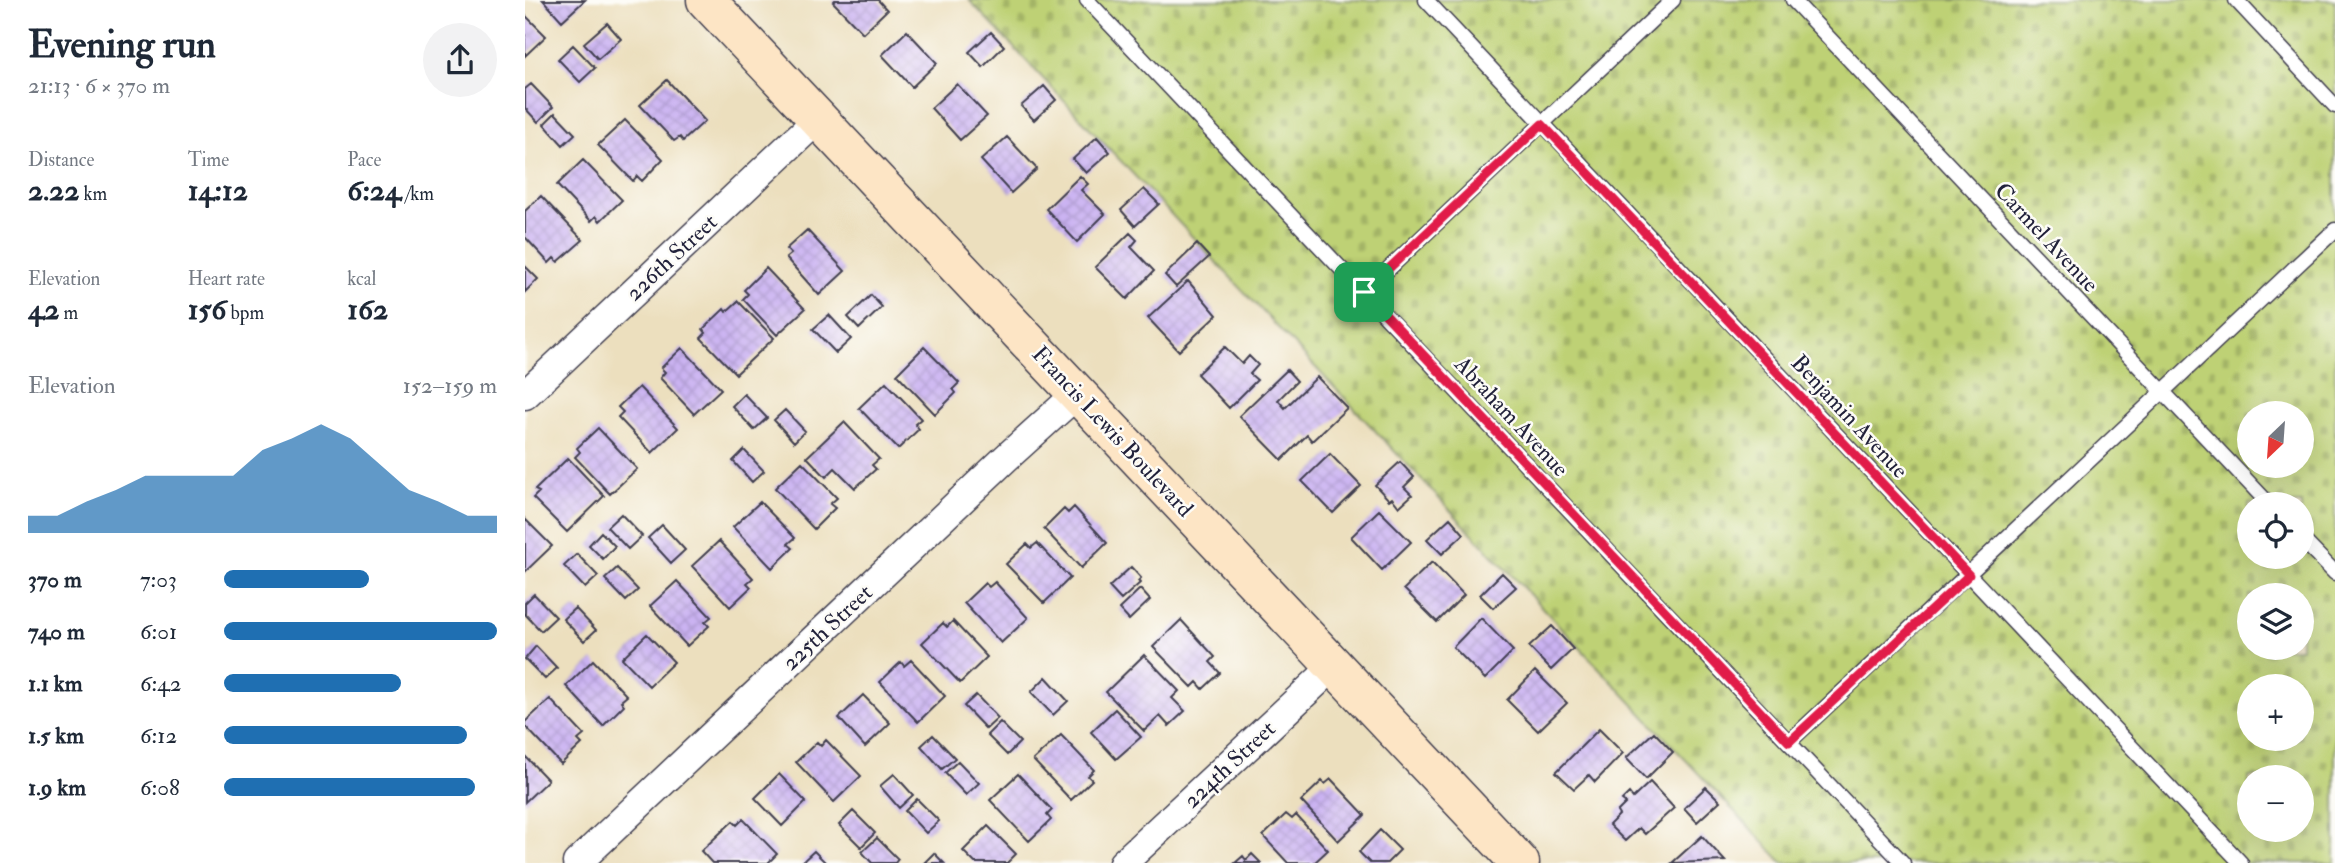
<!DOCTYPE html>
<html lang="en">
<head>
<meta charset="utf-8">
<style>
  body { margin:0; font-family:"IM FELL Double Pica",serif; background:#f2f2f3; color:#1f2937; height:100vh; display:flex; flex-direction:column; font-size:26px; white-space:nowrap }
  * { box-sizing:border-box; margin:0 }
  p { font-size:23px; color:#747a83 }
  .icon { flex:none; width:38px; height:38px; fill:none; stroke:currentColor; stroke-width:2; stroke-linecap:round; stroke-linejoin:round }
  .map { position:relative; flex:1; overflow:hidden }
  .sheet { display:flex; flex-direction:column; background:#fff; width:525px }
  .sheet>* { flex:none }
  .needle { width:46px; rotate:205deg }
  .tools { position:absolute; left:1712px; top:401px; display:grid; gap:14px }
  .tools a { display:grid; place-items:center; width:77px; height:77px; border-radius:50%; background:#fff; box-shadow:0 7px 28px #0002; font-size:35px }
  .pin { position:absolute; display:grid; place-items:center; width:60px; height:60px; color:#fff; margin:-30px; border-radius:14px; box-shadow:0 4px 10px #0006 }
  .round { display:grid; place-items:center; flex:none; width:74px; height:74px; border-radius:37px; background:#f2f2f3 }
  .overview { display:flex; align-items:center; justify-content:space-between; height:119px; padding:0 28px }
  h1 { font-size:38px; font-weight:800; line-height:52px }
  .metrics { display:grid; grid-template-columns:repeat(3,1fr); gap:10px; height:119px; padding:7px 28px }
  .metrics div { display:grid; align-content:center }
  .metrics b { font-size:30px; font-weight:800 }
  .metrics small { font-size:19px; font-weight:400 }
  .metrics p { font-size:19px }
  .chart { height:196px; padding:14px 28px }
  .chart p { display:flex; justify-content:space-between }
  .chart svg { width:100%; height:126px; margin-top:7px; fill:#1f6fb2; opacity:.7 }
  ul { padding:0 28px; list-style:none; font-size:23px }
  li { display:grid; grid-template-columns:112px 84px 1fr; align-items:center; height:52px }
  li i { height:18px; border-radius:9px; background:#1f6fb2 }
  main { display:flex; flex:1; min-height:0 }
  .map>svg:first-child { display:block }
</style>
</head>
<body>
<main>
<section class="sheet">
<div class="overview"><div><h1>Evening run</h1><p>21:13 · 6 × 370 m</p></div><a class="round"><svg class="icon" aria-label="share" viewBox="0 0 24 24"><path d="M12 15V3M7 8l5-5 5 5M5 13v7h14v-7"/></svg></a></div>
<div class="metrics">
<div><p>Distance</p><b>2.22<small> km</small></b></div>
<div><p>Time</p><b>14:12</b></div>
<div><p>Pace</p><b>6:24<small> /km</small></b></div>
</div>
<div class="metrics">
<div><p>Elevation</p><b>42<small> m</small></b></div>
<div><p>Heart rate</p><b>156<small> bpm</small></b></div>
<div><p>kcal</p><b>162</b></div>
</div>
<div class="chart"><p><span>Elevation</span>152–159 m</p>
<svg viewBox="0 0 160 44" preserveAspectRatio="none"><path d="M0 44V38L10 38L20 33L30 29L40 24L50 24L60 24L70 24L80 15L90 11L100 6L110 11L120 20L130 29L140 33L150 38L160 38V44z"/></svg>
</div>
<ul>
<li><b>370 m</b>7:03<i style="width:53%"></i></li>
<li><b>740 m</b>6:01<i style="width:100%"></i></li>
<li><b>1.1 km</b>6:42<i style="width:65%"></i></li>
<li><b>1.5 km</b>6:12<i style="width:89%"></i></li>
<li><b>1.9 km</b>6:08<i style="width:92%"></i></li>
</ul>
</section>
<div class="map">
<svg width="1810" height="863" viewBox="0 0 1810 863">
  <defs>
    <pattern id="cemetery-stones" width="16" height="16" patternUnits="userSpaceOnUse" patternTransform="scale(1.75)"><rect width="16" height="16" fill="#bed175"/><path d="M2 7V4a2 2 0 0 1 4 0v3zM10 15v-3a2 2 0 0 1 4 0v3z" fill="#a3b366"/></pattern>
    <pattern id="building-cross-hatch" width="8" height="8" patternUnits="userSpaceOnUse" patternTransform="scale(1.75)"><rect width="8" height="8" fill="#cbb3f2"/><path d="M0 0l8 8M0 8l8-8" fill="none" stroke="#ae9ad0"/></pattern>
  </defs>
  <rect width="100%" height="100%" fill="#fdfcf7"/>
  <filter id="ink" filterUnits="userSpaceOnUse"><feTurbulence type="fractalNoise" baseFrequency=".0143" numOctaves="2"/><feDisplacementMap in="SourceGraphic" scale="14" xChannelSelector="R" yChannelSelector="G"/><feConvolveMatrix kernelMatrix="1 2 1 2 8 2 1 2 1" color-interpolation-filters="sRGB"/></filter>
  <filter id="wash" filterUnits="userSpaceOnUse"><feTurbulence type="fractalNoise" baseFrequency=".00686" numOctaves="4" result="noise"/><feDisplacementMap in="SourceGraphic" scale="28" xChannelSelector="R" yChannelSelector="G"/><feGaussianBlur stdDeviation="1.57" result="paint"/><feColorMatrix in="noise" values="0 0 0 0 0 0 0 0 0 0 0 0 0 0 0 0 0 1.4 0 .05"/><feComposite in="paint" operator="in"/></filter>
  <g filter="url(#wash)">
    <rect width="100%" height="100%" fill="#ecdfbe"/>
    <path fill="url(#cemetery-stones)" stroke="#707a58" stroke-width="2" fill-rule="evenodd" d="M444,0H1810V863H1258ZM1724,413H1776V466H1724ZM1724,504H1776V556H1724ZM1724,595H1776V648H1724ZM1724,686H1776V738H1724ZM1724,777H1776V830H1724Z"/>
    <g id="blocks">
      <path fill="url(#building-cross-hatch)" d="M18,0H60L37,21Z
        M310,0H353L362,10L338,33L308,2Z
        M0,15L21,36L0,56Z
        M82,23L96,39L73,59L59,43Z
        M382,31L412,63L387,87L357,55Z
        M466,32L479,46L458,67L444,52Z
        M48,45L70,68L55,82L33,59Z
        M142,80L180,121L158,141L155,137L149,141L115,105Z
        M6,84L28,107L13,122L0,108V89Z
        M432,84L462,116L435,140L406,108Z
        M519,86L531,100L509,120L496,106Z
        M30,113L50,134L38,145L19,124Z
        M100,120L138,159L117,181L112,176L108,181L73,145Z
        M482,137L512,169L486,193L456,160Z
        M572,137L585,152L561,173L548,159Z
        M58,160L97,200L75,221L71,216L66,221L32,185Z
        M555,176L563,184L556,190L580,214L552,242L521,209Z
        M619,189L634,204L610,226L596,210Z
        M16,196L58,240L33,262L29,258L24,263L0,237V211Z
        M282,230L320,271L294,295L261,258L266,254L261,249Z
        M605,233L612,240L606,247L629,271L602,299L570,267Z
        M672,244L684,257L651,287L640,275Z
        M0,266L13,279L0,292Z
        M241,268L280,309L252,335L218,299L223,294L219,290Z
        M663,281L692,315L654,351L623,318Z
        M346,295L357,307L334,329L323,317Z
        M213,301L249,338L211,374L176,338L181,333L178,329L199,309L201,312Z
        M304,315L326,339L311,353L288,329Z
        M399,347L434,383L428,389L431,393L410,414L372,374Z
        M700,347L717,364L724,356L733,365L725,374L732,380L704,408L672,374Z
        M157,348L196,389L169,414L135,378L140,372L136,368Z
        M762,370L772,381L753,400L760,408L792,377L822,408L787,441L782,435L757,460L714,416Z
        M361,382L396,419L390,424L394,429L373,449L334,408Z
        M114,387L153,428L127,453L93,417L98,412L93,407Z
        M219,394L242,418L229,430L207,406Z
        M260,410L280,431L269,442L249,420Z
        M319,422L354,459L347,465L351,469L330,488L310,468L301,477L282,457Z
        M73,428L112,469L85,494L50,457L55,452L52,448Z
        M219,450L239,471L227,482L208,461Z
        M805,454L836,486L808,513L777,481Z
        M43,458L79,496L42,532L8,498L14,492L10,490Z
        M277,462L312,498L305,504L310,508L289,529L250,488Z
        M875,462L889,477L879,487L887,495L874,507L867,498L864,500L850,485Z
        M235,502L270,538L263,544L268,548L247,568L208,527Z
        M549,507L582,543L556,568L519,529L539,509L543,513Z
        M854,510L886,542L857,570L826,537Z
        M96,514L117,536L103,549L82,527Z
        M925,518L939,534L917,554L902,539Z
        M0,519L27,546L0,572Z
        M137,525L160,550L146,563L123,538Z
        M76,532L90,546L78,559L64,545Z
        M194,541L228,578L222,583L226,587L205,607L167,566Z
        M512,543L545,578L519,603L481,564L502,544L506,548Z
        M52,554L73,576L60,588L39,566Z
        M907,562L939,595L912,622L879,589Z
        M606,567L616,578L613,581L615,583L596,600L584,587Z
        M92,568L113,590L101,601L80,579Z
        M977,573L991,587L968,608L955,595Z
        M152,581L186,617L180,622L184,626L162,646L125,606Z
        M470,582L503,618L476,643L439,603L460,583L464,587Z
        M615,589L625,600L604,620L594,609Z
        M9,594L31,617L16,631L0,614V603Z
        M50,608L71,630L59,641L38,619Z
        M956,618L988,651L960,679L928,647Z
        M656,620L690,657L685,662L695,673L678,689L672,682L667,687L628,647Z
        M428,621L462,657L435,683L397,643L418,623L422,627Z
        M1027,626L1048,649L1026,670L1004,647Z
        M122,634L149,662L124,686L97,658Z
        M11,646L32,668L20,679L0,659Z
        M619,655L654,691L647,698L660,711L644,726L635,716L619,731L581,692Z
        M68,660L102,696L96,701L99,705L78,726L41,686Z
        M386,660L420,696L393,722L355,682L376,662L379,666Z
        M1010,671L1042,703L1013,731L982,700Z
        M521,677L543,701L528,715L506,692Z
        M338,695L365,723L340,747L314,718Z
        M451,695L473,718L461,729L439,706Z
        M25,699L59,735L53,740L57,744L36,764L0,726V722Z
        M590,709L616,737L591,759L566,732Z
        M475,722L495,742L482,755L462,735Z
        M1074,729L1098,753L1070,782L1064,775L1049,789L1031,772Z
        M1129,732L1148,752L1121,779L1101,758Z
        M408,735L430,758L417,769L396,746Z
        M536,735L569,770L563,776L567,780L546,800L508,760Z
        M301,740L336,776L309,802L271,762L292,742L296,746Z
        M0,756L23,780L0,802Z
        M433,761L454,783L441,795L420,773Z
        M254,774L281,802L257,826L230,798Z
        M369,774L388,795L374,808L355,786Z
        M493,774L527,810L522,815L526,820L504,841L465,800Z
        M806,779L840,815L813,841L776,801L797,781L800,784Z
        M1125,782L1149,808L1120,834L1114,828L1100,841L1084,825L1094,815L1092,812L1101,803L1097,800L1104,793L1108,798Z
        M1181,787L1195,801L1172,822L1159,808Z
        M392,799L414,821L401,833L380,811Z
        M328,811L350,833L336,847L314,825Z
        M761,814L767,819L771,815L803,850L789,863H763L738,836Z
        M218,819L252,854L243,863H187L176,851L208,821L212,825Z
        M463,826L491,854L482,863H450L438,851Z
        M855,830L875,850L862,863H845L834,852Z
        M1177,836L1200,861L1147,863Z
        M352,838L373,859L370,863H347L337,852Z
        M289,851L301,863H276Z
        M409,853L419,863H399Z
        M727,854L736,863H710L718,856L721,860Z"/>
    </g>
  </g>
  <g filter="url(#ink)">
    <use href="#blocks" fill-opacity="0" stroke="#403e4f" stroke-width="2"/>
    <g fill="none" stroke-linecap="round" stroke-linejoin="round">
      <defs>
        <path id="service" d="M562,0L1378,863
          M901,0L1716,863
          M1268,0L1744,504
          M1711,0L1810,106
          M839,292L1148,0
          M1776,538L1810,573
          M1264,742L1810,230"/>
        <path id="minor" d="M0,395L293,119
          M52,863L481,458L553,393
          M598,863L810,665"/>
        <path id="secondary" d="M181,0L995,863"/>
      </defs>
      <use href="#service" stroke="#403e4f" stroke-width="17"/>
      <use href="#minor" stroke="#403e4f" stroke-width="31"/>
      <use href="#secondary" stroke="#403e4f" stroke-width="41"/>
      <use href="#service" stroke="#fff" stroke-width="14"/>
      <use href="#minor" stroke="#fff" stroke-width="28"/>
      <use href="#secondary" stroke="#fde5c5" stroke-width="38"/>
    </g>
  </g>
  <g fill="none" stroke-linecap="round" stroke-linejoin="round" filter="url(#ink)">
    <defs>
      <path id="route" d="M1017,124L1444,575L1264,742L839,292Z"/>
    </defs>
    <use href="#route" stroke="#fff" stroke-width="14"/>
    <use href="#route" stroke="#e11d48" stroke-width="9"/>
  </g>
  <g text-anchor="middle" stroke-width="5" stroke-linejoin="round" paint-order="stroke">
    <g font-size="23" fill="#22223b" stroke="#fdfcf7">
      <text transform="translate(1522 237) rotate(47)" y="8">Carmel Avenue</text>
      <text transform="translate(146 257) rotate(-43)" y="8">226th Street</text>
      <text transform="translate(987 416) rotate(47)" y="8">Abraham Avenue</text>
      <text transform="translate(1325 416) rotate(47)" y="8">Benjamin Avenue</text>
      <text transform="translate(588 431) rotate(47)" y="8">Francis Lewis Boulevard</text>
      <text transform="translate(302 627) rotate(-43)" y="8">225th Street</text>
      <text transform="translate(704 764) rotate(-43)" y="8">224th Street</text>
    </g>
  </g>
</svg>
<div class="tools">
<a><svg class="needle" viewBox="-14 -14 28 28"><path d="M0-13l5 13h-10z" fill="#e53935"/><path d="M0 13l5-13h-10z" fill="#747a83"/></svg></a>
<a><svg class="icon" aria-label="locate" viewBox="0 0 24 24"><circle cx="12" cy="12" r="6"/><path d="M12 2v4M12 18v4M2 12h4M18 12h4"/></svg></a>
<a><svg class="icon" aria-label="layers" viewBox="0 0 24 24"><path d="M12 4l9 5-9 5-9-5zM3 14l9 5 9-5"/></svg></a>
<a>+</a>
<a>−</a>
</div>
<div class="pin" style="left:839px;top:292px;background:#1e9e55"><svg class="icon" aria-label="arrive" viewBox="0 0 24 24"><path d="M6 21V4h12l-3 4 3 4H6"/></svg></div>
</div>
</main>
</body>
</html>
